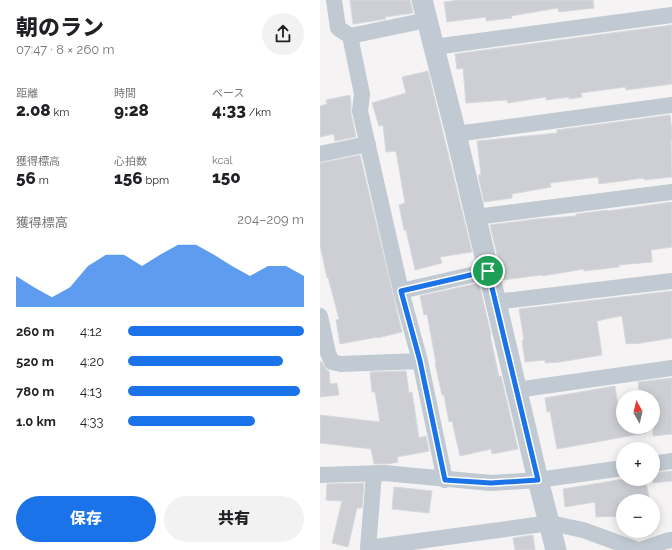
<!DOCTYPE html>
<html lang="ja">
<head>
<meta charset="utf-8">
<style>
  body { margin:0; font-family:Raleway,"Noto Sans JP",sans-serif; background:#f2f2f2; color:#202124; height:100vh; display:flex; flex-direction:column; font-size:15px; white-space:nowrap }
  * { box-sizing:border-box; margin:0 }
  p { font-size:13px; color:#757577 }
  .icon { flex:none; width:22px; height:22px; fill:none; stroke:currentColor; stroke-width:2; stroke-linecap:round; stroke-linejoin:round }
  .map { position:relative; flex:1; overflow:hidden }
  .panel { display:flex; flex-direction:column; background:#fff; width:320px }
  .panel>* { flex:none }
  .needle { width:26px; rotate:352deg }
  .tools { position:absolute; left:296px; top:390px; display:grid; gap:8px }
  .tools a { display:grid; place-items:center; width:44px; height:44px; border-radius:50%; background:#fff; box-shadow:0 2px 10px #0003; font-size:20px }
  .pin { position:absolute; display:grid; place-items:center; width:34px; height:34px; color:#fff; margin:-17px; border:2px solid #fff; border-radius:50%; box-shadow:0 1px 4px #0007 }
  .round { display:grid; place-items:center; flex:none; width:42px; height:42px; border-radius:21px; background:#f2f2f2 }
  .overview { display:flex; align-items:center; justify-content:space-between; height:68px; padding:0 16px }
  h1 { font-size:22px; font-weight:800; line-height:30px }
  .figures { display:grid; grid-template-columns:repeat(3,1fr); gap:6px; height:68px; padding:4px 16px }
  .figures div { display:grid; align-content:center }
  .figures b { font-size:17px; font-weight:800 }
  .figures small { font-size:11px; font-weight:400 }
  .figures p { font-size:11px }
  .chart { height:112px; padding:8px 16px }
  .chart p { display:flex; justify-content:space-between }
  .chart svg { width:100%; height:72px; margin-top:4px; fill:#1a73e8; opacity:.7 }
  .action { display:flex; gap:8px; margin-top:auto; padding:8px 16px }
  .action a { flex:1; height:46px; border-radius:24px; background:#1a73e8; color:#fff; font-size:16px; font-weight:800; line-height:46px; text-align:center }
  .action a+a { background:#f2f2f2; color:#202124 }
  ul { padding:0 16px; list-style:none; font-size:13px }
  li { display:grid; grid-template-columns:64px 48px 1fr; align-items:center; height:30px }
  li i { height:10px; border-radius:5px; background:#1a73e8 }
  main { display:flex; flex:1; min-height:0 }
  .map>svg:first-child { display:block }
</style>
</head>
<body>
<main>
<section class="panel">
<div class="overview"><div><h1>朝のラン</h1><p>07:47 · 8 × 260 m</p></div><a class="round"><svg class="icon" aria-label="share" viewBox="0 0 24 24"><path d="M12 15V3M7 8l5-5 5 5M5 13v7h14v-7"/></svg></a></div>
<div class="figures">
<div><p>距離</p><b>2.08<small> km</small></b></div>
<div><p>時間</p><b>9:28</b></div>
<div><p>ペース</p><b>4:33<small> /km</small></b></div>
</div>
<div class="figures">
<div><p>獲得標高</p><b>56<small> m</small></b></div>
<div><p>心拍数</p><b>156<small> bpm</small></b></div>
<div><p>kcal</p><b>150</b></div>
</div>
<div class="chart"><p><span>獲得標高</span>204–209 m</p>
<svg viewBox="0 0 160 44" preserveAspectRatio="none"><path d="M0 44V25L10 32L20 38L30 32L40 19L50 12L60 12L70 19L80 12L90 6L100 6L110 12L120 19L130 25L140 19L150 19L160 25V44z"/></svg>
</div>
<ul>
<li><b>260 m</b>4:12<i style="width:100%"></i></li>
<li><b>520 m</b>4:20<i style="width:88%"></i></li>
<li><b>780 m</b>4:13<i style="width:98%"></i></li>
<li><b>1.0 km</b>4:33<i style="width:72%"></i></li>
</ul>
<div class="action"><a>保存</a><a>共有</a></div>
</section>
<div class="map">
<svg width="352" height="550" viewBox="0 0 352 550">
  <rect width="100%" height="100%" fill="#f5f3f3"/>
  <path fill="#cdcfd5" stroke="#d7d9de" d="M30,0H90L93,13L65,17L66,19L33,24Z
    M139,0H273L274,8L239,12L238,8L191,16L192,18L166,21V17L127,22L124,2Z
    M352,25V84L306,90L305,87L261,93L262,97L249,99V97L226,100V97L188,103L187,100L146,103L143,68L137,69L135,54Z
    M108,71L152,252L120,257L122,263L95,270L86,230H84L79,205L85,203L76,151L66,152L63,125L59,126L52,103L86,93L82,77Z
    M30,95L31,103V113L36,137L15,141L14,134L0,137V106L7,104L6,100Z
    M350,115L352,131V141H351L352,177L324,180V178L279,184L278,177L230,183L231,187L192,194V198L164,202L158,175H161L157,141L237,133V130Z
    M40,155L82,332L57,338V337L20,344L16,320L19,319L8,277L7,278L0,245V163Z
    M352,202V247L331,250L332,262L299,265V267L264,271V269L222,276L221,275L183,280L170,225L217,219L256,216V214L288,210V211Z
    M159,283L171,335H170L179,377L181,376L198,449L172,454L171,449L140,456L132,421L129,422L124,395H122L115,363H116L107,314L104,315L100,296Z
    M352,291V338L315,344V343L306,344L302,316L290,318L277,321L282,355L240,362L225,363V360L205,362L202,340H204L199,309Z
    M0,362H2L6,369L9,371L10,384L17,383L19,395L0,397Z
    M86,371L89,393L92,392L99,438L106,436L109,451L77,457L78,462L68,464H54L51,449L0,443V415L60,422L55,392H52L50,372Z
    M352,378V434L333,436V395L320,397L318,382Z
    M295,386L300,417L303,416V427H326V433L237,449L230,411L227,412L225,398Z
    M352,471V481L333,483V473Z
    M304,479H325L330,501H300L301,516L276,517L275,502L245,507L243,489Z
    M44,483L42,508H37L28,547L12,543L22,501L6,500L7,484Z
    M74,487L112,491L109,513L72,509Z
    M213,535L215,550H195L193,538Z"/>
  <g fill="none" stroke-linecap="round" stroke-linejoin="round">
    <path stroke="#c1cad2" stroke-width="16" d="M14,0L18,28L30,36L107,20
      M30,36L42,94L40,111L81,291L100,361L125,480
      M114,47L352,15
      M136,134L352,105
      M0,154L48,144
      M156,217L352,192
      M81,291L168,271
      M175,302L352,281
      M0,316L8,353L12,362L21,364L100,361
      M196,390L352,368
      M333,464L352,461
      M54,474L48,548L230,523L263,530L318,550
      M0,475L64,473L171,483L218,480L303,468
      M320,550L346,541L352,540"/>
    <path stroke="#c1cad2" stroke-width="21" d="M102,0L136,134L218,480L236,550"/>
  </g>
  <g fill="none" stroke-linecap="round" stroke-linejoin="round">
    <defs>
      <path id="route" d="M168,271L218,480L171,483L125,480L100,361L81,291Z"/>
    </defs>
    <use href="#route" stroke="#fff" stroke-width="8"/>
    <use href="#route" stroke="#1a73e8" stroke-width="5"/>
  </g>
</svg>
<div class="tools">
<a><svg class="needle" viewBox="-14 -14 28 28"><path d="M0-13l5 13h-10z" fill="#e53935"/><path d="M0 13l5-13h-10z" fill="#757577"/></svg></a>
<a>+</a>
<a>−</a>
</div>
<div class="pin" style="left:168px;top:271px;background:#1e9e55"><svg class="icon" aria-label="arrive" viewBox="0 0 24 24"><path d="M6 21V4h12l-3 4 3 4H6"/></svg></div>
</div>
</main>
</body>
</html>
